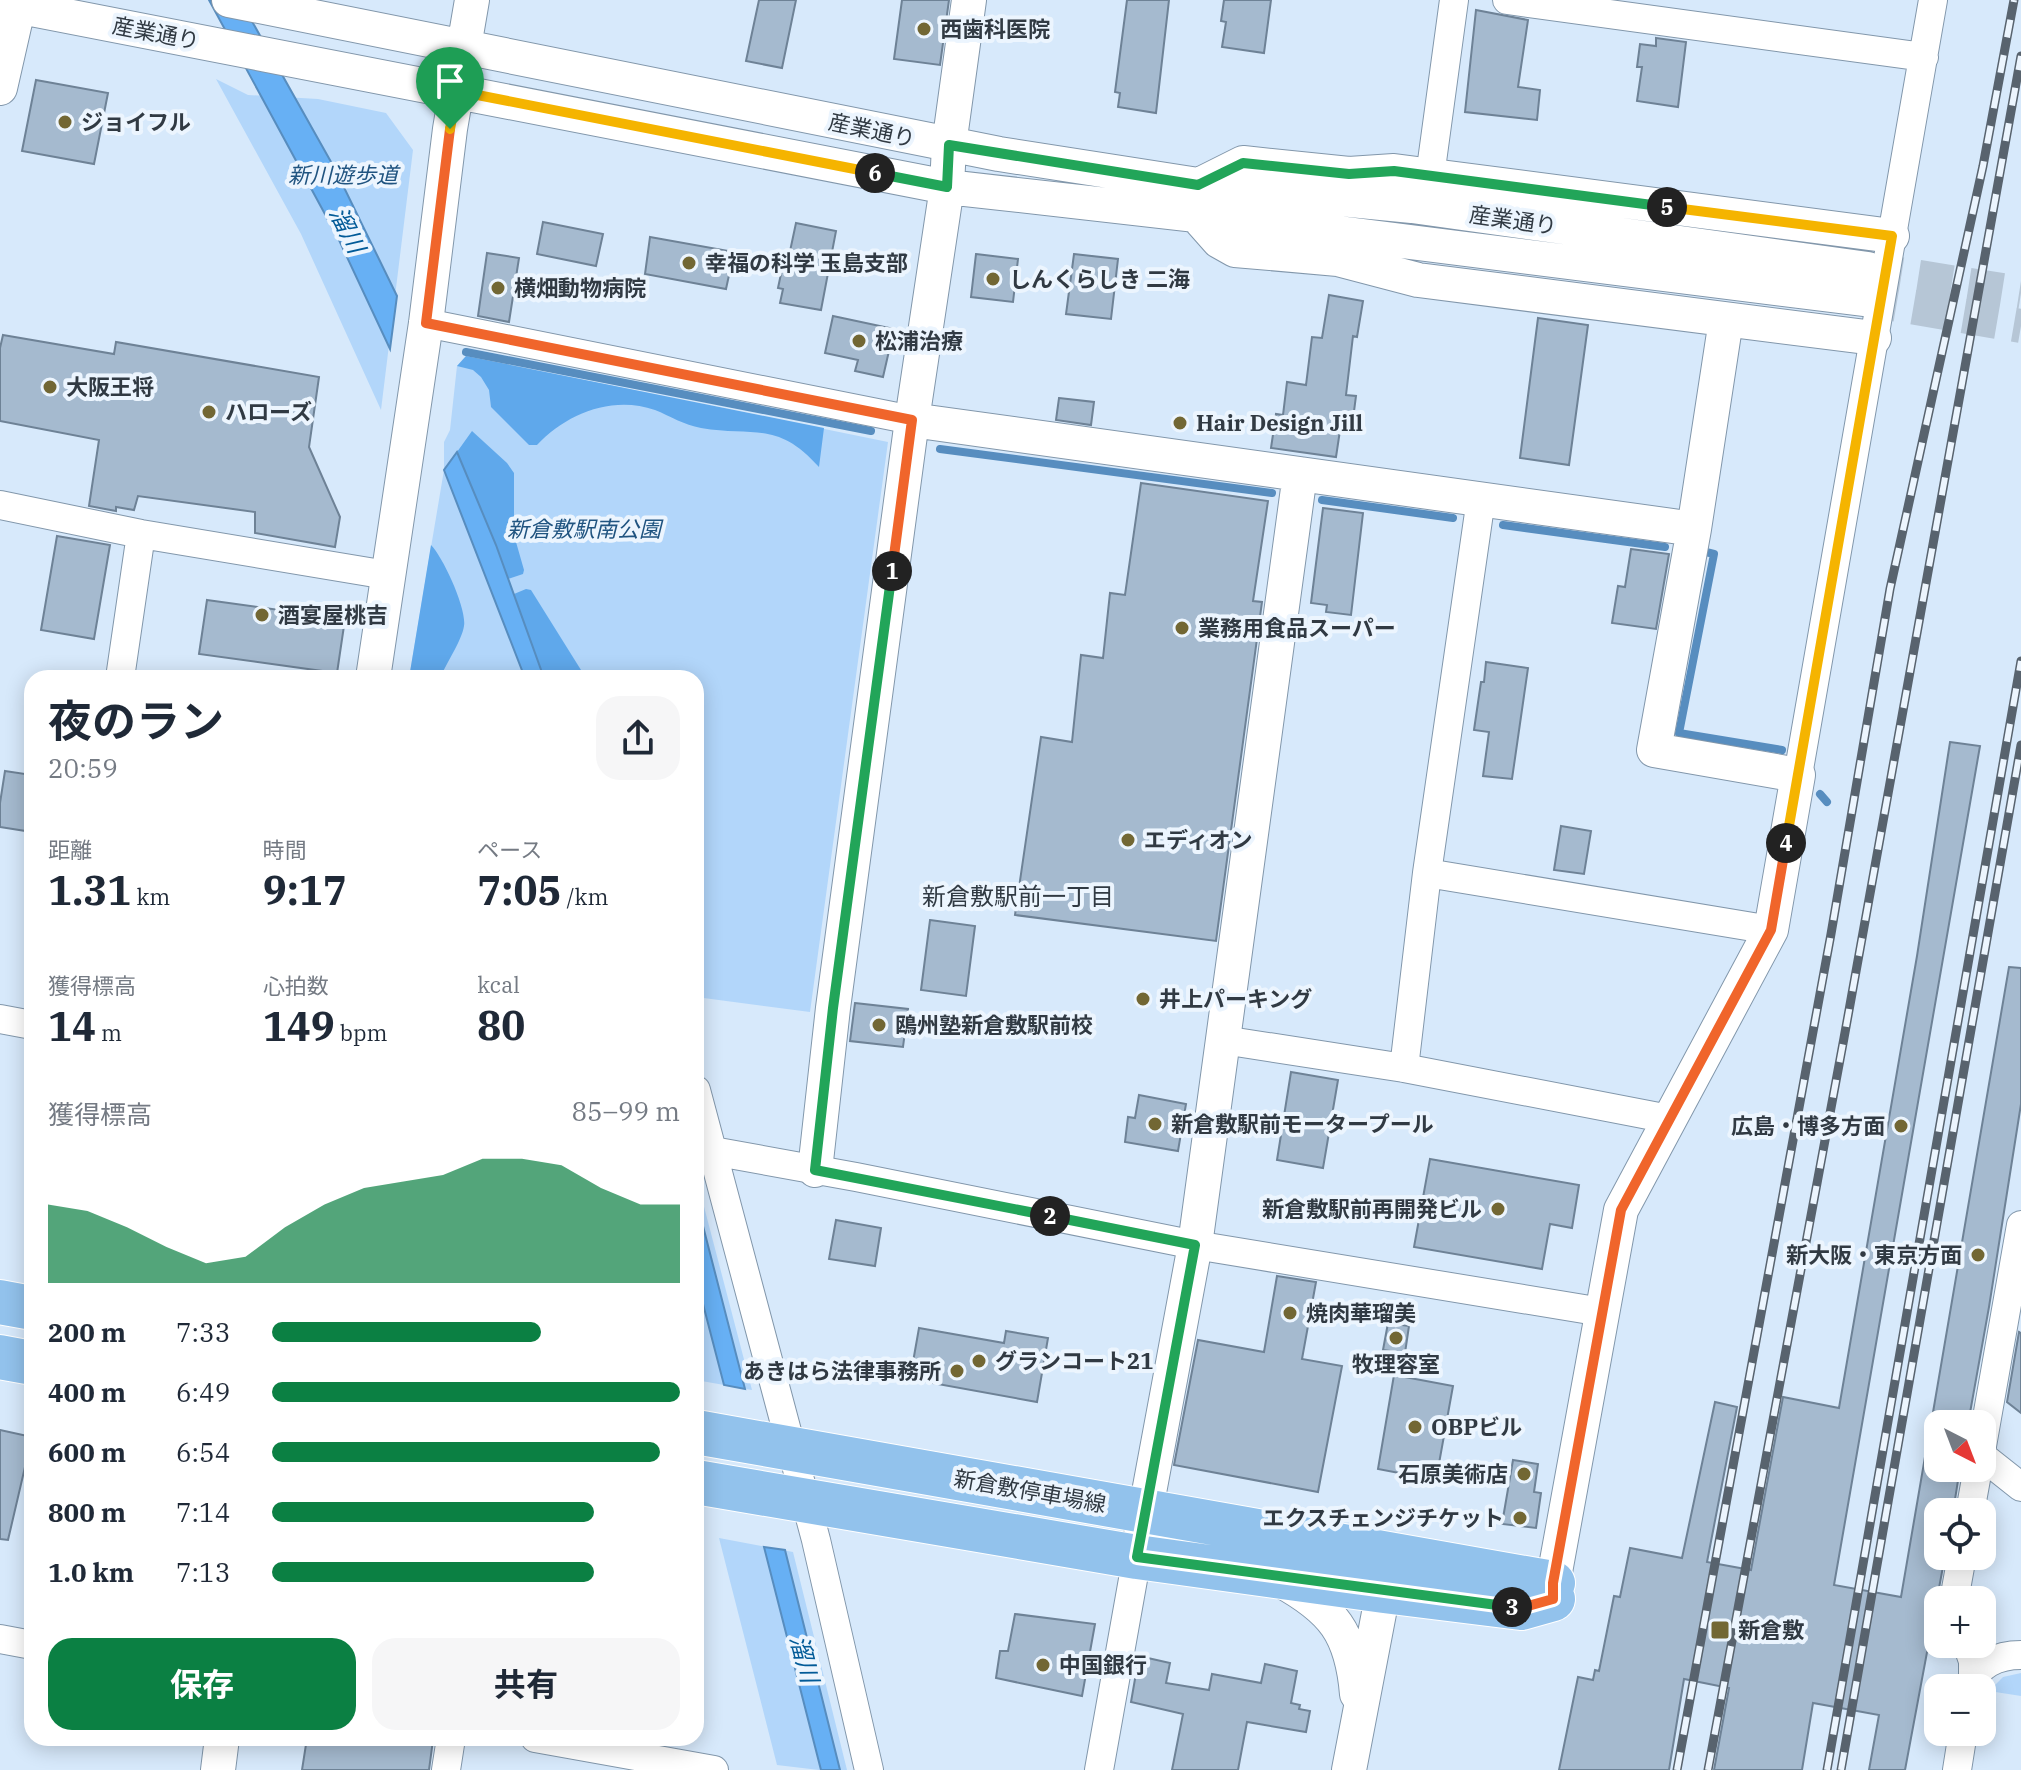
<!DOCTYPE html>
<html lang="ja">
<head>
<meta charset="utf-8">
<style>
  body { margin:0; font-family:"IBM Plex Serif","Noto Sans JP",serif; background:#f6f6f7; color:#1f2937; height:100vh; display:flex; flex-direction:column; font-size:30px; white-space:nowrap }
  * { box-sizing:border-box; margin:0 }
  p { font-size:26px; color:#747a83 }
  .icon { flex:none; width:44px; height:44px; fill:none; stroke:currentColor; stroke-width:2; stroke-linecap:round; stroke-linejoin:round }
  .map { position:relative; flex:1; overflow:hidden }
  .details { position:absolute; left:24px; top:670px; width:680px; height:1076px; display:flex; flex-direction:column; background:#fff; border-radius:24px; box-shadow:0 4px 20px #0003 }
  .details>* { flex:none }
  .needle { width:52px; rotate:138deg }
  .buttons { position:absolute; left:1924px; top:1410px; display:grid; gap:16px }
  .buttons a { display:grid; place-items:center; width:72px; height:72px; border-radius:16px; background:#fff; box-shadow:0 4px 20px #0003; font-size:40px }
  .pin { position:absolute; display:grid; place-items:center; width:68px; height:68px; color:#fff; margin:-82px -34px; border-radius:50% 50% 50% 0; rotate:-45deg; box-shadow:0 0 8px #0007 }
  .pin .icon { rotate:45deg }
  .km { position:absolute; width:40px; height:40px; margin:-20px; border-radius:50%; background:#222; color:#fff; font-size:22px; line-height:40px; text-align:center }
  .round { display:grid; place-items:center; flex:none; width:84px; height:84px; border-radius:24px; background:#f6f6f7 }
  .overview { display:flex; align-items:center; justify-content:space-between; height:136px; padding:0 24px }
  h1 { font-size:44px; font-weight:700; line-height:60px }
  .metrics { display:grid; grid-template-columns:repeat(3,1fr); gap:12px; height:136px; padding:8px 24px }
  .metrics div { display:grid; align-content:center }
  .metrics b { font-size:40px; font-weight:700 }
  .metrics small { font-size:22px; font-weight:400 }
  .metrics p { font-size:22px }
  .chart { height:224px; padding:16px 24px }
  .chart p { display:flex; justify-content:space-between }
  .chart svg { width:100%; height:144px; margin-top:8px; fill:#0b8043; opacity:.7 }
  .button { display:flex; gap:16px; margin-top:auto; padding:16px 24px }
  .button a { flex:1; height:92px; border-radius:24px; background:#0b8043; color:#fff; font-size:32px; font-weight:700; line-height:92px; text-align:center }
  .button a+a { background:#f6f6f7; color:#1f2937 }
  ul { padding:0 24px; list-style:none; font-size:26px }
  li { display:grid; grid-template-columns:128px 96px 1fr; align-items:center; height:60px }
  li i { height:20px; border-radius:10px; background:#0b8043 }
  .map>svg:first-child { display:block }
</style>
</head>
<body>
<div class="map">
<svg width="2021" height="1770" viewBox="0 0 2021 1770">
  <rect width="100%" height="100%" fill="#d7e9fb"/>
  <path fill="#b2d6fa" d="M216,79L248,95L318,99L386,113L413,150L381,410L301,234Z
    M466,356L888,442L810,1012L696,997V678H409L444,470V442L450,430L457,366Z
    M696,1176L752,1390L696,1380Z
    M719,1538L793,1552L847,1770H819L777,1765Z
    M2021,1673V1696L1989,1691L2003,1677Z"/>
  <path fill="#5fa8eb" d="M466,356L824,428L819,467C777,420 754,437 701,428C684,425 670,416 655,410C612,395 566,414 537,445H529L491,407L489,390L481,377L473,370L457,366Z
    M472,431L507,463L514,473V535L524,570L523,574L508,579L457,452Z
    M431,545C443,557 467,609 464,626C462,640 446,664 440,678H409Z
    M526,589L531,590L581,670L582,678H544L514,594Z"/>
  <path fill="#67b0f4" stroke="#578dbf" stroke-width="2" d="M209,0H240L335,169L397,296L390,349L339,240Z
    M457,452L496,545L544,678H525L444,470Z
    M696,1199L745,1389L724,1385L696,1277Z
    M764,1547L785,1550L840,1770H821Z"/>
  <g fill="none" stroke-linecap="round" stroke-linejoin="round">
    <path stroke="#578dbf" stroke-width="8" d="M466,352L871,431
      M940,449L1272,493
      M1322,500L1453,518
      M1503,525L1665,547
      M1706,552L1714,554L1679,733L1782,750
      M1820,794L1827,802"/>
  </g>
  <path fill="#a5bacf" stroke="#6e8296" stroke-width="2" d="M759,0H796L782,68L746,61Z
    M902,0H949L940,65L894,59Z
    M1127,0H1169L1156,113L1118,107L1120,93L1115,92Z
    M1224,0H1271L1264,53L1222,47L1226,22L1221,21Z
    M1476,10L1528,20L1518,87L1540,90L1537,120L1465,112Z
    M1656,38L1686,42L1678,107L1637,101L1642,67H1637L1640,44L1656,46Z
    M36,80L108,93L94,164L22,151Z
    M543,222L603,234L596,266L537,254Z
    M796,223L836,231L821,310L780,303L783,289L778,288L785,255L789,256Z
    M650,237L734,252L726,289L645,274Z
    M487,253L519,258L509,322L478,316Z
    M976,254L1018,259L1013,302L971,297Z
    M1074,254L1118,259L1111,319L1066,314Z
    M1329,295L1363,301L1357,337L1353,336L1346,395L1356,396L1353,419L1342,417L1336,457L1271,448L1276,414L1283,415L1287,382L1306,385L1312,337L1322,338Z
    M833,316L894,329L883,377L855,371L858,360L825,353Z
    M1538,318L1588,325L1569,465L1520,458Z
    M3,335L114,354L116,342L319,377L309,447L340,517L335,547L255,533V512L138,496L134,510L116,507V511L89,506L99,440L0,421V348Z
    M1059,398L1094,402L1091,425L1056,420Z
    M1141,483L1268,501L1253,601L1262,602L1216,941L1015,915L1041,737L1072,742L1081,655L1103,658L1110,593L1125,595Z
    M1323,508L1363,513L1351,615L1326,612L1327,605L1311,603Z
    M57,536L110,545L94,639L41,630Z
    M1631,549L1669,554L1656,629L1612,623L1618,586L1625,587Z
    M207,600L345,619L337,673L199,654Z
    M1486,662L1528,668L1512,779L1483,776L1489,732L1474,730L1481,682H1484Z
    M1950,742L1980,746L1834,1585L1901,1597L1926,1451L1938,1452V1468H1960L1953,1512H1938V1556H1945L1905,1770H1869L1879,1715L1813,1703L1802,1770H1714L1729,1688L1684,1679L1669,1770H1559L1578,1677L1593,1680L1595,1670L1599,1671L1614,1596L1620,1597L1630,1548L1682,1558L1715,1402L1737,1407L1707,1562L1751,1570L1783,1397L1839,1408L1917,956Z
    M5,771L32,775V832L0,827V803Z
    M1561,826L1591,831L1584,874L1554,870Z
    M930,920L975,926L966,996L921,990Z
    M2009,967L2021,968V1104L1989,1307L1968,1424H1931Z
    M855,1003L908,1009L903,1047L850,1041Z
    M1291,1072L1338,1080L1323,1168L1277,1160Z
    M1139,1095L1186,1104L1178,1151L1125,1142L1128,1117L1135,1118Z
    M1430,1159L1579,1185L1572,1228L1550,1224L1542,1269L1414,1247Z
    M836,1220L881,1228L875,1266L829,1259Z
    M1277,1276L1316,1282L1302,1359L1342,1366L1318,1492L1174,1465L1198,1340L1264,1352Z
    M1388,1323L1409,1326L1405,1353L1383,1350Z
    M919,1328L1004,1343L1006,1331L1048,1338L1037,1402L910,1379Z
    M2019,1332L2021,1333V1413L2007,1402Z
    M1394,1375L1453,1386L1436,1480L1378,1469Z
    M0,1430L32,1437L8,1540L0,1539Z
    M1513,1460L1538,1464L1534,1492L1541,1493L1536,1528L1502,1524Z
    M1015,1614L1095,1624L1082,1696L996,1678L1000,1651H1008Z
    M1139,1656L1170,1663L1166,1683L1209,1690L1212,1674L1261,1683L1265,1664L1297,1671L1291,1703L1300,1705L1299,1709L1310,1711L1306,1732L1247,1722L1238,1770H1172L1183,1714L1131,1702Z
    M307,1738L433,1740L429,1770H302Z"/>
  <g fill="none" stroke-linecap="round" stroke-linejoin="round">
    <path stroke="#b6c6d6" stroke-width="34" stroke-dasharray="34 17" stroke-linecap="butt" d="M1868,269L2021,293
      M1863,299L2021,326"/>
    <defs>
      <path id="minor" d="M1507,0L1924,57
        M1430,176L1454,0
        M426,323L912,420
        M0,505L141,534L387,575
        M120,678L141,534
        M1798,775L1933,0
        M1427,873L1771,930
        M0,1019L32,1025
        M1223,1040L1404,1068L1669,1119
        M1404,1068L1427,873L1481,499
        M696,1090L816,1540L869,1770
        M696,1148L856,1177L1195,1245L1602,1312
        M1982,1446L2021,1225
        M1982,1456L2021,1487
        M1970,1512L1978,1468
        M1954,1600L1962,1556
        M0,1639L32,1645
        M1967,1644L1973,1661V1678
        M1971,1688C1975,1664 1999,1655 2021,1655
        M535,1738L714,1770
        M446,1770L451,1738
        M1099,1770L1137,1557
        M1957,1770L1963,1732"/>
      <path id="tertiary" d="M229,0L999,154L1198,185L1412,206L1868,269
        M0,3L947,187L1196,215L1863,299
        M0,88L20,0
        M1199,185L1243,163L1349,174L1394,171L1892,236
        M1196,215L1219,241L1235,250L1338,259L1418,280L1874,338
        M912,420L1694,529
        M373,678L426,323L450,129L472,0
        M815,1170L833,1008L912,420L947,187L949,145L969,0
        M1137,1557L1195,1245L1300,474
        M1280,1580C1333,1609 1352,1633 1357,1694
        M1553,1599V1583L1621,1210L1771,930L1798,775L1654,750L1694,529L1726,320
        M218,1770L222,1738
        M1349,1770L1388,1566"/>
      <path id="primary" d="M0,1302L32,1308
        M0,1357L32,1363
        M696,1432L1553,1583
        M696,1482L1137,1557L1384,1591L1521,1608L1553,1599"/>
    </defs>
    <use href="#minor" stroke="#8297ab" stroke-width="30"/>
    <use href="#tertiary" stroke="#8297ab" stroke-width="36"/>
    <use href="#primary" stroke="#fff" stroke-width="46"/>
    <use href="#minor" stroke="#fff" stroke-width="28"/>
    <use href="#tertiary" stroke="#fff" stroke-width="34"/>
    <use href="#primary" stroke="#92c2ec" stroke-width="44"/>
    <defs>
      <path id="rail" d="M1677,1770L1831,934L1890,589L1983,166L2014,0
        M1708,1770L1844,1038L2021,56
        M1827,1770L2021,661
        M1841,1770L2021,745"/>
    </defs>
    <use href="#rail" stroke="#58636e" stroke-width="9"/>
    <use href="#rail" stroke="#ecf5fe" stroke-width="6" stroke-dasharray="18" stroke-linecap="butt"/>
  </g>
  <g fill="none" stroke-linecap="round" stroke-linejoin="round">
    <defs>
      <path id="split-1" d="M450,129L426,323L912,420L892,571"/>
      <path id="split-2" d="M892,571L833,1008L815,1170L1050,1216"/>
      <path id="split-3" d="M1050,1216L1195,1245L1137,1557L1512,1607"/>
      <path id="split-4" d="M1512,1607L1521,1608L1553,1599V1583L1621,1210L1771,930L1786,843"/>
      <path id="split-5" d="M1667,207L1892,236L1786,843"/>
      <path id="split-6" d="M875,173L947,187L949,145L1198,185L1243,163L1349,174L1394,171L1667,207"/>
      <path id="split-7" d="M450,129L457,91L875,173"/>
    </defs>
    <use href="#split-1" stroke="#fff" stroke-width="16"/>
    <use href="#split-2" stroke="#fff" stroke-width="16"/>
    <use href="#split-3" stroke="#fff" stroke-width="16"/>
    <use href="#split-4" stroke="#fff" stroke-width="16"/>
    <use href="#split-5" stroke="#fff" stroke-width="16"/>
    <use href="#split-6" stroke="#fff" stroke-width="16"/>
    <use href="#split-7" stroke="#fff" stroke-width="16"/>
    <use href="#split-1" stroke="#f0652b" stroke-width="10"/>
    <use href="#split-2" stroke="#22a559" stroke-width="10"/>
    <use href="#split-3" stroke="#22a559" stroke-width="10"/>
    <use href="#split-4" stroke="#f0652b" stroke-width="10"/>
    <use href="#split-5" stroke="#f5b400" stroke-width="10"/>
    <use href="#split-6" stroke="#22a559" stroke-width="10"/>
    <use href="#split-7" stroke="#f5b400" stroke-width="10"/>
  </g>
  <g fill="#726734" stroke="#ecf5fe" stroke-width="3">
    <circle cx="924" cy="29" r="8"/>
    <circle cx="65" cy="122" r="8"/>
    <circle cx="689" cy="263" r="8"/>
    <circle cx="993" cy="279" r="8"/>
    <circle cx="498" cy="288" r="8"/>
    <circle cx="859" cy="341" r="8"/>
    <circle cx="50" cy="387" r="8"/>
    <circle cx="209" cy="412" r="8"/>
    <circle cx="1180" cy="423" r="8"/>
    <circle cx="262" cy="615" r="8"/>
    <circle cx="1182" cy="628" r="8"/>
    <circle cx="1128" cy="840" r="8"/>
    <circle cx="1143" cy="999" r="8"/>
    <circle cx="879" cy="1025" r="8"/>
    <circle cx="1155" cy="1124" r="8"/>
    <circle cx="1901" cy="1126" r="8"/>
    <circle cx="1498" cy="1209" r="8"/>
    <circle cx="1978" cy="1255" r="8"/>
    <circle cx="1290" cy="1313" r="8"/>
    <circle cx="1396" cy="1338" r="8"/>
    <circle cx="979" cy="1361" r="8"/>
    <circle cx="957" cy="1371" r="8"/>
    <circle cx="1415" cy="1427" r="8"/>
    <circle cx="1524" cy="1474" r="8"/>
    <circle cx="1520" cy="1518" r="8"/>
    <rect x="1710" y="1620" width="20" height="20" rx="4"/>
    <circle cx="1043" cy="1665" r="8"/>
  </g>
  <g text-anchor="middle" stroke-width="8" stroke-linejoin="round" paint-order="stroke">
    <g font-size="22" font-weight="bold" fill="#313a43" stroke="#ecf5fe" text-anchor="start">
      <text x="940" y="37">西歯科医院</text>
      <text x="81" y="130">ジョイフル</text>
      <text x="705" y="271">幸福の科学 玉島支部</text>
      <text x="1009" y="287">しんくらしき 二海</text>
      <text x="514" y="296">横畑動物病院</text>
      <text x="875" y="349">松浦治療</text>
      <text x="66" y="395">大阪王将</text>
      <text x="225" y="420">ハローズ</text>
      <text x="1196" y="431">Hair Design Jill</text>
      <text x="278" y="623">酒宴屋桃吉</text>
      <text x="1198" y="636">業務用食品スーパー</text>
      <text x="1144" y="848">エディオン</text>
      <text x="1159" y="1007">井上パーキング</text>
      <text x="895" y="1033">鴎州塾新倉敷駅前校</text>
      <text x="1171" y="1132">新倉敷駅前モータープール</text>
      <text x="1885" y="1134" text-anchor="end">広島・博多方面</text>
      <text x="1482" y="1217" text-anchor="end">新倉敷駅前再開発ビル</text>
      <text x="1962" y="1263" text-anchor="end">新大阪・東京方面</text>
      <text x="1306" y="1321">焼肉華瑠美</text>
      <text x="995" y="1369">グランコート21</text>
      <text x="1396" y="1372" text-anchor="middle">牧理容室</text>
      <text x="941" y="1379" text-anchor="end">あきはら法律事務所</text>
      <text x="1431" y="1435">OBPビル</text>
      <text x="1508" y="1482" text-anchor="end">石原美術店</text>
      <text x="1504" y="1526" text-anchor="end">エクスチェンジチケット</text>
      <text x="1738" y="1638">新倉敷</text>
      <text x="1059" y="1673">中国銀行</text>
    </g>
    <g font-size="22" fill="#313a43" stroke="#ecf5fe">
      <text transform="translate(156 33) rotate(11)" y="8">産業通り</text>
      <text transform="translate(872 130) rotate(12)" y="8">産業通り</text>
      <text transform="translate(1513 220) rotate(8)" y="8">産業通り</text>
      <text transform="translate(1030 1491) rotate(10)" y="8">新倉敷停車場線</text>
    </g>
    <g font-size="22" font-style="italic" fill="#205480" stroke="#ecf5fe">
      <text x="343" y="183">新川遊歩道</text>
      <text x="584" y="537">新倉敷駅南公園</text>
    </g>
    <g font-size="24" font-style="italic" fill="#025b98" stroke="#ecf5fe">
      <text transform="translate(347 230) rotate(63)" y="8">溜川</text>
      <text transform="translate(804 1659) rotate(75)" y="8">溜川</text>
    </g>
    <g font-size="24" fill="#313a43" stroke="#ecf5fe">
      <text x="1018" y="905">新倉敷駅前一丁目</text>
    </g>
  </g>
</svg>
<div class="buttons">
<a><svg class="needle" viewBox="-14 -14 28 28"><path d="M0-13l5 13h-10z" fill="#e53935"/><path d="M0 13l5-13h-10z" fill="#747a83"/></svg></a>
<a><svg class="icon" aria-label="locate" viewBox="0 0 24 24"><circle cx="12" cy="12" r="6"/><path d="M12 2v4M12 18v4M2 12h4M18 12h4"/></svg></a>
<a>+</a>
<a>−</a>
</div>
<div class="pin" style="left:450px;top:129px;background:#1e9e55"><svg class="icon" aria-label="arrive" viewBox="0 0 24 24"><path d="M6 21V4h12l-3 4 3 4H6"/></svg></div>
<b class="km" style="left:892px;top:571px">1</b>
<b class="km" style="left:1050px;top:1216px">2</b>
<b class="km" style="left:1512px;top:1607px">3</b>
<b class="km" style="left:1786px;top:843px">4</b>
<b class="km" style="left:1667px;top:207px">5</b>
<b class="km" style="left:875px;top:173px">6</b>
<section class="details">
<div class="overview"><div><h1>夜のラン</h1><p>20:59</p></div><a class="round"><svg class="icon" aria-label="share" viewBox="0 0 24 24"><path d="M12 15V3M7 8l5-5 5 5M5 13v7h14v-7"/></svg></a></div>
<div class="metrics">
<div><p>距離</p><b>1.31<small> km</small></b></div>
<div><p>時間</p><b>9:17</b></div>
<div><p>ペース</p><b>7:05<small> /km</small></b></div>
</div>
<div class="metrics">
<div><p>獲得標高</p><b>14<small> m</small></b></div>
<div><p>心拍数</p><b>149<small> bpm</small></b></div>
<div><p>kcal</p><b>80</b></div>
</div>
<div class="chart"><p><span>獲得標高</span>85–99 m</p>
<svg viewBox="0 0 160 44" preserveAspectRatio="none"><path d="M0 44V20L10 22L20 27L30 33L40 38L50 36L60 27L70 20L80 15L90 13L100 11L110 6L120 6L130 8L140 15L150 20L160 20V44z"/></svg>
</div>
<ul>
<li><b>200 m</b>7:33<i style="width:66%"></i></li>
<li><b>400 m</b>6:49<i style="width:100%"></i></li>
<li><b>600 m</b>6:54<i style="width:95%"></i></li>
<li><b>800 m</b>7:14<i style="width:79%"></i></li>
<li><b>1.0 km</b>7:13<i style="width:79%"></i></li>
</ul>
<div class="button"><a>保存</a><a>共有</a></div>
</section>
</div>
</body>
</html>
